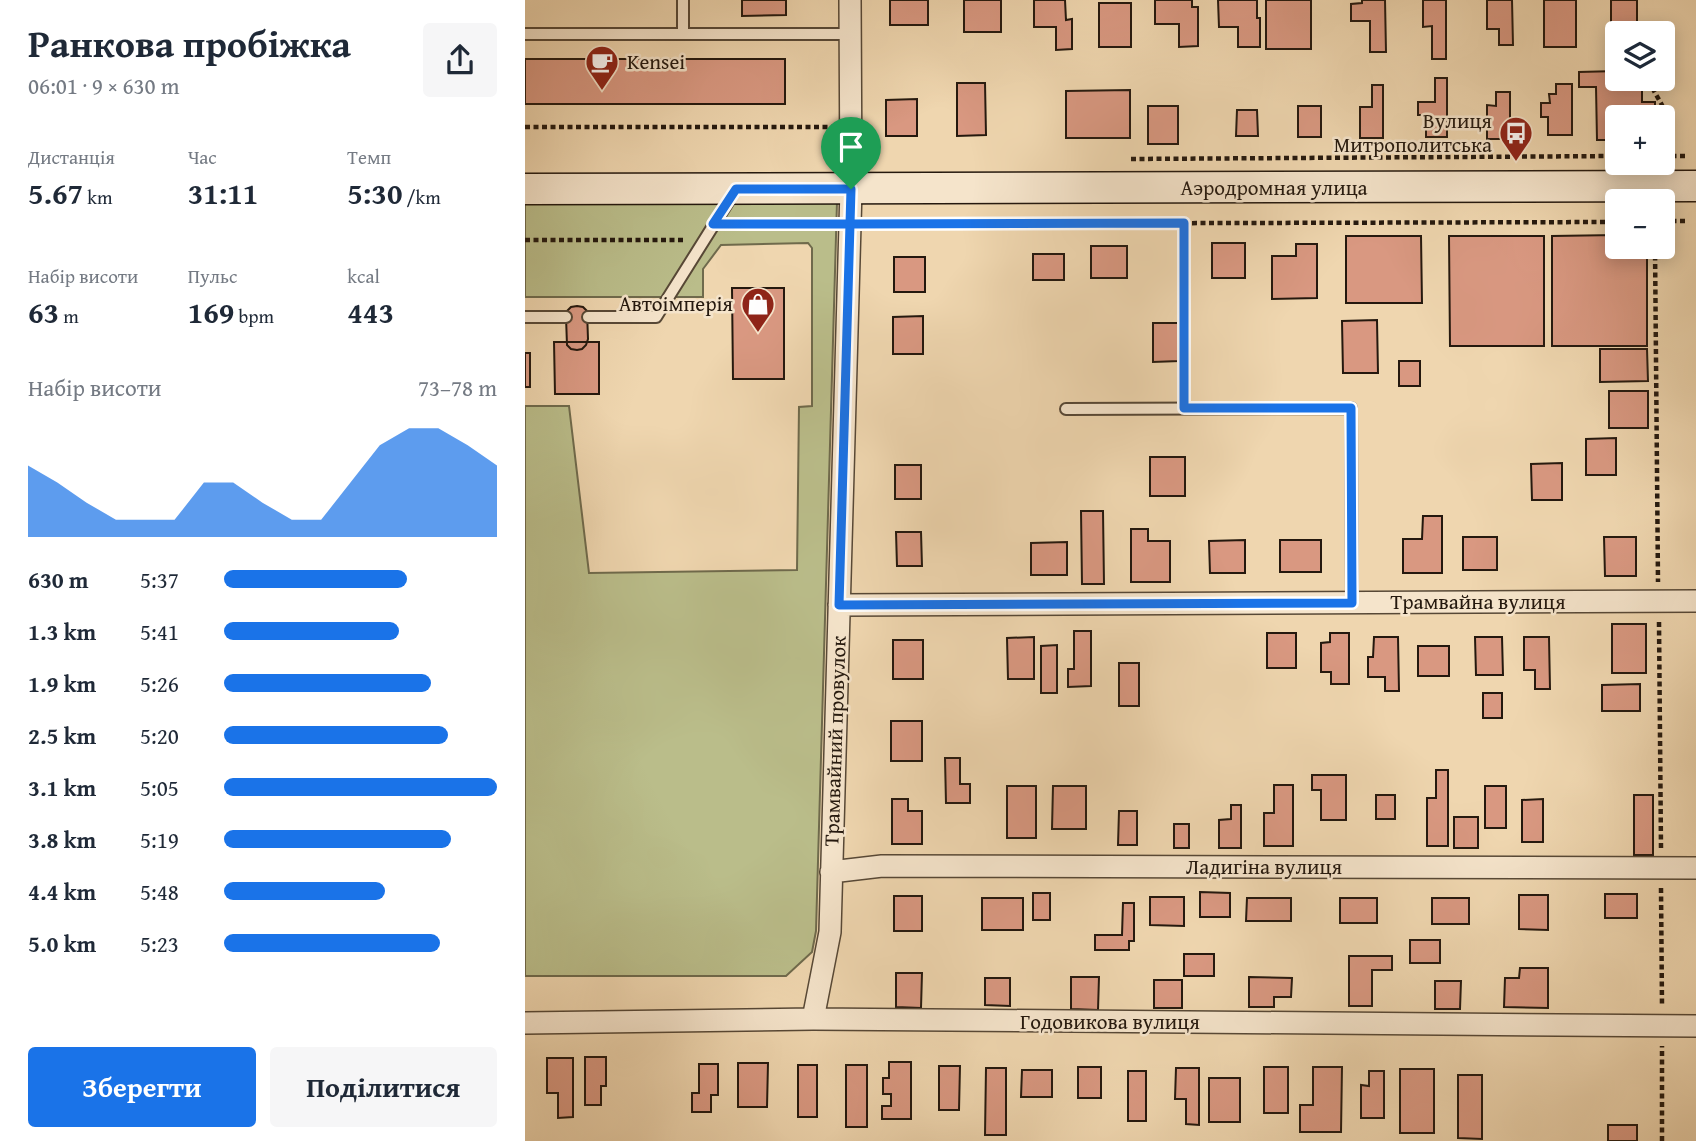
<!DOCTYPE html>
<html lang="uk">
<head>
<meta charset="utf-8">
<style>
  body { margin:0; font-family:"Gentium Book Plus",serif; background:#f6f6f7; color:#1f2937; height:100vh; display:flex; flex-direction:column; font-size:26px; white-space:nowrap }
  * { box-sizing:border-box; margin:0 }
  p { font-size:23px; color:#747a83 }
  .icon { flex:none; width:38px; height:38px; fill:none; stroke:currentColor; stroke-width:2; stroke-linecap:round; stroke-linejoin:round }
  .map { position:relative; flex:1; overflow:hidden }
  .panel { display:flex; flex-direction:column; background:#fff; width:525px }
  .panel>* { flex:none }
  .buttons { position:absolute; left:1080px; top:21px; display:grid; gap:14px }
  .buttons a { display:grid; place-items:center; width:70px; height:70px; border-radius:7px; background:#fff; box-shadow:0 4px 18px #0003; font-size:35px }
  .pin { position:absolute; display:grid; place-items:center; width:60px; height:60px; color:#fff; margin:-72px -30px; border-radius:50% 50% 50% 0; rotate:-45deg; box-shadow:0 0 7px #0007 }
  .pin .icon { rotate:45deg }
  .round { display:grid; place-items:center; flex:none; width:74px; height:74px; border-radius:7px; background:#f6f6f7 }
  .summary { display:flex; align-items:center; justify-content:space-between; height:119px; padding:0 28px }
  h1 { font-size:38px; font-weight:600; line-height:52px }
  .metrics { display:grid; grid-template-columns:repeat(3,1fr); gap:10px; height:119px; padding:7px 28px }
  .metrics div { display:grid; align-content:center }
  .metrics b { font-size:30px; font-weight:600 }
  .metrics small { font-size:19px; font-weight:400 }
  .metrics p { font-size:19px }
  .chart { height:196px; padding:14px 28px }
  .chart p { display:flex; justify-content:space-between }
  .chart svg { width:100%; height:126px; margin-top:7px; fill:#1a73e8; opacity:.7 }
  .cta { display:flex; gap:14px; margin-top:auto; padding:14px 28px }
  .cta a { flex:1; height:80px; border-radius:7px; background:#1a73e8; color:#fff; font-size:28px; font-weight:600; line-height:80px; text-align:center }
  .cta a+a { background:#f6f6f7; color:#1f2937 }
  ul { padding:0 28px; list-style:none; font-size:23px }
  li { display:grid; grid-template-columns:112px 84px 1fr; align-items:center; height:52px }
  li i { height:18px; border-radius:9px; background:#1a73e8 }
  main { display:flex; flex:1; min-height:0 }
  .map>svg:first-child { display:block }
</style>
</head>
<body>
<main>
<section class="panel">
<div class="summary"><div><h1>Ранкова пробіжка</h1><p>06:01 · 9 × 630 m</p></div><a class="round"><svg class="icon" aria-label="share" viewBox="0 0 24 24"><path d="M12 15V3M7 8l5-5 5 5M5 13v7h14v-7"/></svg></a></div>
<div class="metrics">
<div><p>Дистанція</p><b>5.67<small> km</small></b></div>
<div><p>Час</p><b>31:11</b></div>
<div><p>Темп</p><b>5:30<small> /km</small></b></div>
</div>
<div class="metrics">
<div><p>Набір висоти</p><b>63<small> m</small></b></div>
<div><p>Пульс</p><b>169<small> bpm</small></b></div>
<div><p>kcal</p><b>443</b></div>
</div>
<div class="chart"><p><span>Набір висоти</span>73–78 m</p>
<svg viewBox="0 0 160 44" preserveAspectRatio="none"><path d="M0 44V19L10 25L20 32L30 38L40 38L50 38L60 25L70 25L80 32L90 38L100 38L110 25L120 12L130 6L140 6L150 12L160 19V44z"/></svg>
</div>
<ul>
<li><b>630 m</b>5:37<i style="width:67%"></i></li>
<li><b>1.3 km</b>5:41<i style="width:64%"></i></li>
<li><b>1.9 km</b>5:26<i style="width:76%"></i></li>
<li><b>2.5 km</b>5:20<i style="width:82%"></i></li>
<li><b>3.1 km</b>5:05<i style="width:100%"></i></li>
<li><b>3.8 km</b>5:19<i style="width:83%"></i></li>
<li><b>4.4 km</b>5:48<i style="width:59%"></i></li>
<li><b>5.0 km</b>5:23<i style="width:79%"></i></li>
</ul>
<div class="cta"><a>Зберегти</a><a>Поділитися</a></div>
</section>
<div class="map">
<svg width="1171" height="1141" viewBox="0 0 1171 1141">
  <rect width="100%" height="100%" fill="#efd6af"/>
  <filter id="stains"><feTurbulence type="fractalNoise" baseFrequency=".00286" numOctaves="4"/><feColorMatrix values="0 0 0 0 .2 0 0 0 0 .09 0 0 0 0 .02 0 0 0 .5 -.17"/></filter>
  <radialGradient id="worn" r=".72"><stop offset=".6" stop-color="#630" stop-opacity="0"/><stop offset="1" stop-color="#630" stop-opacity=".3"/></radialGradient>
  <path fill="#babd8a" stroke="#6f6a4c" stroke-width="2" d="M0,202H312L291,931L287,952L261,976H0V406H44L64,573L272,570L274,407L287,406V248L283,243L196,245L178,269V297H0Z"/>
  <path fill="#d99881" stroke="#24180e" stroke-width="2" d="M217,0H261V15L217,16Z
    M365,0H403V25H365Z
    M439,0H476V32H439Z
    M509,0H540L541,20L547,19V49L531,50V27H509Z
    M630,0H667V7H673V46L654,47V24H630Z
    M693,0H732V18H735V47H713V27H694Z
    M741,0H786V49H741Z
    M837,0H860L861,52H845V21H826V4L837,3Z
    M898,0H921V59H907V26L898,27Z
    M962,0H987L988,45H974V29H962Z
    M1019,0H1051V47H1019Z
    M1086,0H1112V33H1092V36H1086Z
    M574,3H606V47H574Z
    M0,59H260V104H0Z
    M1092,71V79H1117V102H1130V117H1092V140H1072L1071,87H1054V72Z
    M910,78H922V137H901V115H893V102H910Z
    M432,83H460L461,135L432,136Z
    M1031,84H1047V135H1023V117H1016V103H1025L1024,94H1031Z
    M847,85H858V138H835V107H847Z
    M605,90V138H541V91Z
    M971,92H985V139H962V105L971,106Z
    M392,99V136H361V100Z
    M623,106H653V144H623Z
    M773,106H796V137H773Z
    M712,110H732L733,136H711Z
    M1092,235V247H1122V346H1027V236Z
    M821,236H896L897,303H821Z
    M924,236H1019V346H925Z
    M687,243H720V278H687Z
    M771,244H792V298L747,299V256H771Z
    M566,246H602V278H566Z
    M508,254H539V280H508Z
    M369,257H400V292H369Z
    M207,288H259V379H208Z
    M52,306L58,307L62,311L63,339L61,345L57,349L52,350L46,349L42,345L41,317L42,311L46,307Z
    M398,316V354H368V317Z
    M852,320L853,373H818L817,321Z
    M628,323H654V361L628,362Z
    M29,342H74V394H30Z
    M1075,349H1122L1123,381L1075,382Z
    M0,353H5V387H0Z
    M874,361H895V386H874Z
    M1084,391H1123V428H1084Z
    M1091,438V475H1061V439Z
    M625,457H660V496H625Z
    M1037,463V500H1007L1006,464Z
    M370,465H396V499H370Z
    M556,511H578L579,584H557Z
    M898,516H917V573H878V539H897Z
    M606,529H623V541H645V582H606Z
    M371,532H396L397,566H372Z
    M938,537H972V570H938Z
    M1079,537H1111V576H1080Z
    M720,540V573H685L684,541Z
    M755,540H796V572H755Z
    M542,542V575H506V543Z
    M1087,624H1121V673H1087Z
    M549,631H566V686L543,687V669H549Z
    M742,633H771V668H742Z
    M805,633H824V684H806V672H796V643L805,642Z
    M509,637V679H483L482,638Z
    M849,637H873L874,691H860V677H843V657H848Z
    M950,637H977L978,675H951Z
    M999,637H1024L1025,689H1010V670H999Z
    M368,640H398V679H368Z
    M532,645V693H516V646Z
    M893,646H924V676H893Z
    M594,663H614V706H594Z
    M1115,684V711H1077V685Z
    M958,693H977V718H958Z
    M366,721H397V761H366Z
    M420,758H435V784H445V803H421Z
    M911,770H923V846H902V798H911Z
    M787,775H821V820H796V790H787Z
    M749,785H768V846H739V813H749Z
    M482,786H511V838H482Z
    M528,786H561V829H527Z
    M960,786H981V828H960Z
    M851,795H870V819H851Z
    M1109,795H1128V855H1109Z
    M367,799H383V811H397V844H367Z
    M1018,799V842H997V800Z
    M706,805H716V848H694V820L706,819Z
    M594,811H612V845H593Z
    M929,817H953V848H929Z
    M649,824H664V848H649Z
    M675,892L705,893V917H675Z
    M508,893H525V920H508Z
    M1080,894H1112V918H1080Z
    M994,895H1023V930L994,929Z
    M369,896H397V931H369Z
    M625,897H659V926L625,925Z
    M457,898H498V930H457Z
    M722,898H766V921H721Z
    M815,898H852V923H815Z
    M907,898H944V924H907Z
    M598,903H609V941H604V950H570V935H597Z
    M885,940H915V963H885Z
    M659,954H689V976H659Z
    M824,956H867V970H847V1006H824Z
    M995,968H1023V1008L979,1007L980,978H994Z
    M371,973H397L396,1008L371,1007Z
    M546,977H574L573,1010L546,1009Z
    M724,977L767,978L766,997H749V1007H724Z
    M460,978H485V1006L460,1005Z
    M629,980H657V1008H629Z
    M910,981H936L935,1009H910Z
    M60,1057H81V1086H76V1105H60Z
    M22,1058H48V1117L33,1118V1093H22Z
    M364,1062H386V1119H357V1106H366V1094H358V1078H364Z
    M213,1063H243L242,1107H213Z
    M174,1064H193V1095H186V1112H167V1093H174Z
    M273,1065H292V1117H273Z
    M321,1065H342V1127H321Z
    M414,1066H435L434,1110H414Z
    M553,1067H576V1098H553Z
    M739,1067H763V1113H739Z
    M788,1067H817L816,1132H775V1105H788Z
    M461,1068H481V1135H460Z
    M651,1068H674V1125L661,1124V1099H650Z
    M875,1069H909V1133H875Z
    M497,1070H527V1097H496Z
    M603,1071H621V1121H603Z
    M844,1071H859V1118H836V1085L844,1086Z
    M933,1075H957V1139L933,1138Z
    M684,1078H715V1122H684Z
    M1083,1125H1112V1141H1083Z"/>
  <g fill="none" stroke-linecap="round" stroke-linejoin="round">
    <defs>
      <path id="lane" d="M158,0V34
        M0,34H325
        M0,317H41
        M63,317H131L210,191
        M541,409L826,408L827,603"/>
      <path id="street" d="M314,605L1171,601
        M306,872L357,866L1171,868
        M288,1019L305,932L326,189L325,0
        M0,1023L288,1019L1171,1026"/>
      <path id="secondary" d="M0,189L1171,186"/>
    </defs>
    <use href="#lane" stroke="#574836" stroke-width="14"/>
    <use href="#street" stroke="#574836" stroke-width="24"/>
    <use href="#secondary" stroke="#24180e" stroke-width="33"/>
    <path stroke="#24180e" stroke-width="4.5" stroke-dasharray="5 3.5" stroke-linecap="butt" d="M1128,79L1129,91L1137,105V117
      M0,127H307
      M1138,156H1163
      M606,159L1092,156
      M1138,221H1163
      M659,223V394
      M207,224H307
      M344,224L1092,222
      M0,240H160
      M1130,247L1133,582
      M1134,622L1136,848
      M1136,888L1137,1005
      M1137,1141V1046"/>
    <use href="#lane" stroke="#f5e4cb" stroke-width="10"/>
    <use href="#street" stroke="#f5e4cb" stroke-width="21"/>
    <use href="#secondary" stroke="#f5e4cb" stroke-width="30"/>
  </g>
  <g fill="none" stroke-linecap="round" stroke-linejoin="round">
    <defs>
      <path id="route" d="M326,189H211L188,224H325L314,605L827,603L826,408H659V223L325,224L326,189"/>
    </defs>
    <use href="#route" stroke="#fff" stroke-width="14"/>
    <use href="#route" stroke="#1a73e8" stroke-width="9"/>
  </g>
  <defs>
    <symbol id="cafe-pin" viewBox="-11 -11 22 30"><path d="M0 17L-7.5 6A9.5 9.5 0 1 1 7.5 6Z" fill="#8f2418" stroke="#f5e4cb"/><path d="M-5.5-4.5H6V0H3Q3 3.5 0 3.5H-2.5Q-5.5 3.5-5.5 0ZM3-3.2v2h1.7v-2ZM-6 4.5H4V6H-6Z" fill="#fff"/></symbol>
    <symbol id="bus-pin" viewBox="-11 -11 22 30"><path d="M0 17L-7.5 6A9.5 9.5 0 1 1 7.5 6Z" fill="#8f2418" stroke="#f5e4cb"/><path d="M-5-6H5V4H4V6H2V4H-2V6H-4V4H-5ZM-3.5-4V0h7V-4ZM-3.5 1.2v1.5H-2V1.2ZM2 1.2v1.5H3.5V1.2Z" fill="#fff"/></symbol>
    <symbol id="shop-pin" viewBox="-11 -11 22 30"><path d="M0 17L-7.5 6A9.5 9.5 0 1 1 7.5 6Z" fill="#8f2418" stroke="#f5e4cb"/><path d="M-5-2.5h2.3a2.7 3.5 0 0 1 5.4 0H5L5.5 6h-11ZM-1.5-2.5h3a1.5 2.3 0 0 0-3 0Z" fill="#fff"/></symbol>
  </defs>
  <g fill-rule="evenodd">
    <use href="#cafe-pin" x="58" y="43" width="38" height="52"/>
    <use href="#bus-pin" x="972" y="114" width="38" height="52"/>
    <use href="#shop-pin" x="214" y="285" width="38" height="52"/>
  </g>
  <g text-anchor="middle" stroke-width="5" stroke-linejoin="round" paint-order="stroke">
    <g font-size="21" fill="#24180e" stroke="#f5e4cb" text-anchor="end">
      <text x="102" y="69" text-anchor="start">Kensei</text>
      <text x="967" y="128">Вулиця<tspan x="967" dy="24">Митрополитська</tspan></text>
      <text x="208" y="311">Автоімперія</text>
    </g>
    <g font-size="21" fill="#24180e" stroke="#f5e4cb">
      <text x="749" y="195">Аэродромная улица</text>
      <text x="953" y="609">Трамвайна вулиця</text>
      <text transform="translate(310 741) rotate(-88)" y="7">Трамвайний провулок</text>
      <text x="739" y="874">Ладигіна вулиця</text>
      <text x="585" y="1029">Годовикова вулиця</text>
    </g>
  </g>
  <rect width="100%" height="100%" filter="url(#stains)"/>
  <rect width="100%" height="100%" fill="url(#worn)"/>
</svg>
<div class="buttons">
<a><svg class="icon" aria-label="layers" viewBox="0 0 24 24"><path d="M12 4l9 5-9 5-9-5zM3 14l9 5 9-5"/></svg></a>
<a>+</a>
<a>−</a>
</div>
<div class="pin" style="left:326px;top:189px;background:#1e9e55"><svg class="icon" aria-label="arrive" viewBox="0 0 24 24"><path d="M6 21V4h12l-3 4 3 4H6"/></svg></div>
</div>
</main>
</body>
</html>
